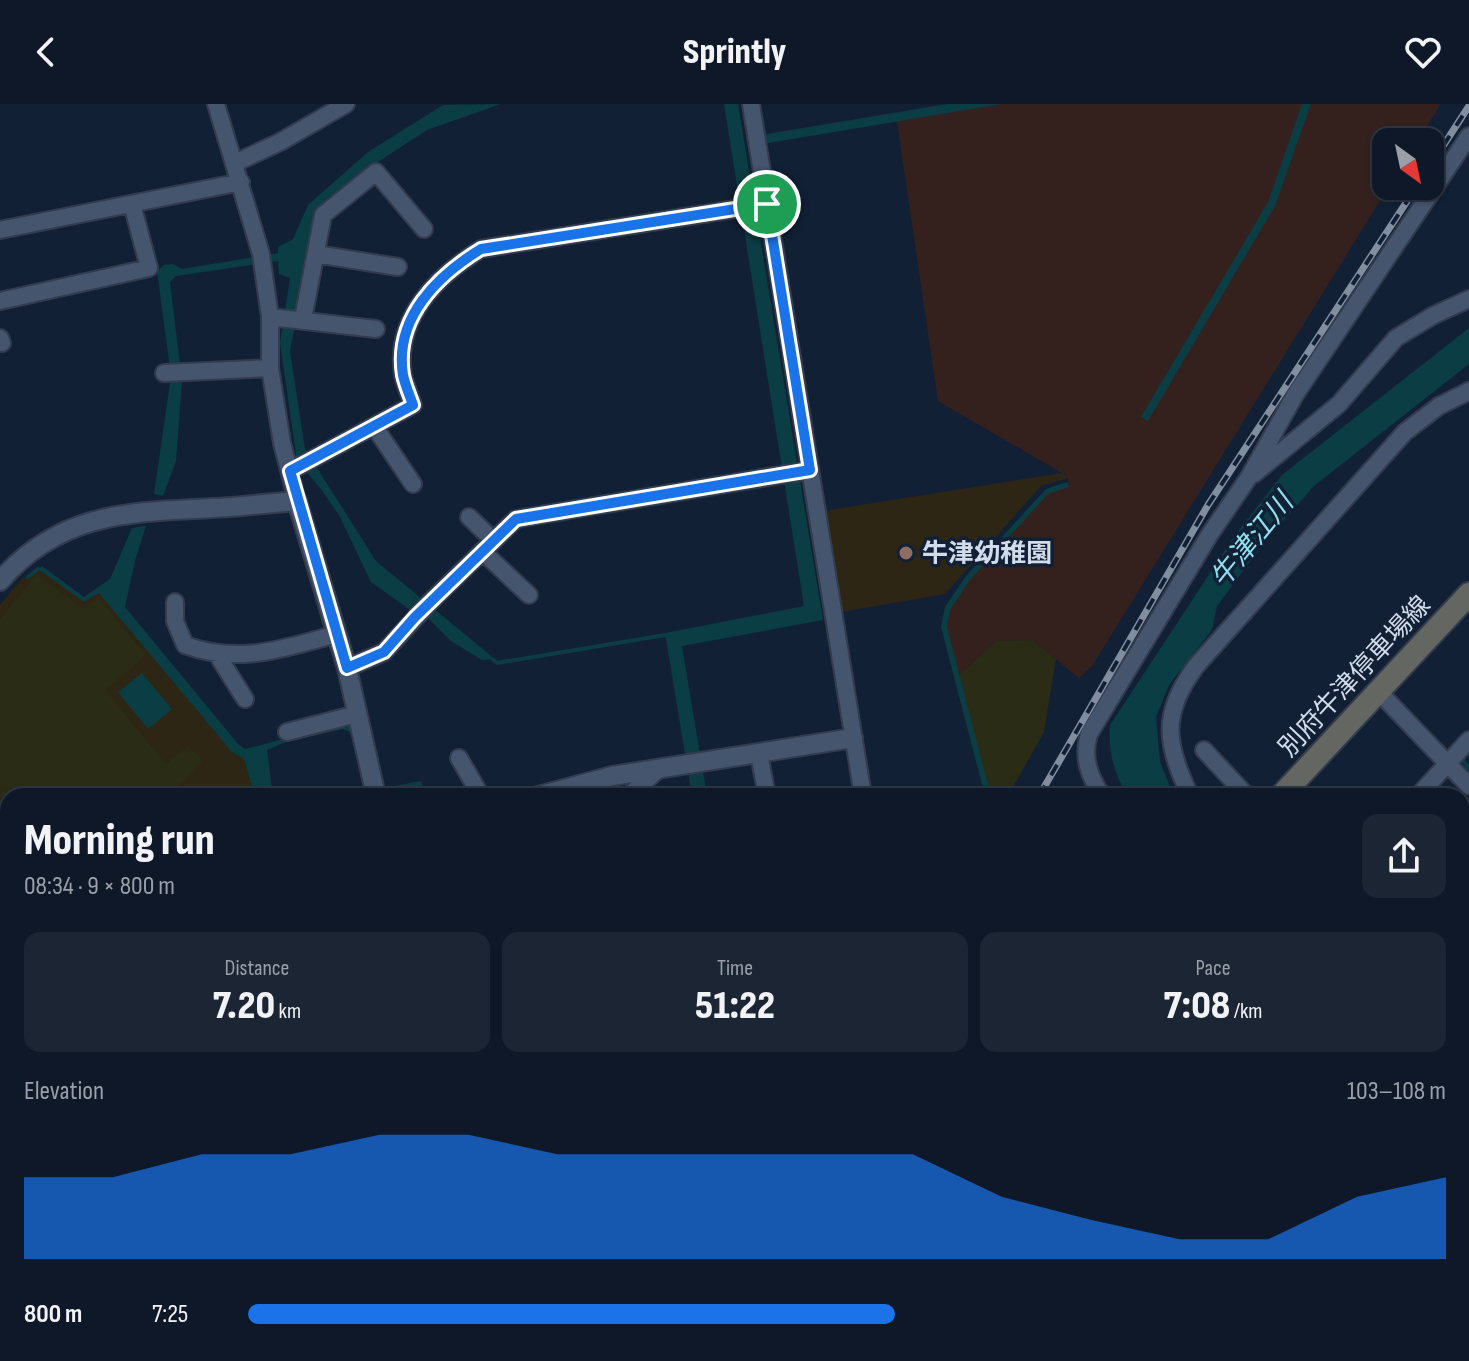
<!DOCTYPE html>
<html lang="en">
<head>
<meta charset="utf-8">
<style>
  body { margin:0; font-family:"Sofia Sans Condensed","Noto Sans JP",sans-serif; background:#1c2534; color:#f1f3f6; height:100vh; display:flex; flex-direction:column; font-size:30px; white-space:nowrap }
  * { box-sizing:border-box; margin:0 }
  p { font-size:26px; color:#9ba0a8 }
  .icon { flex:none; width:44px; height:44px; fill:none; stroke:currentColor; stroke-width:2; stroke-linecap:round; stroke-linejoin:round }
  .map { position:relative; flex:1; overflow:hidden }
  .sheet { position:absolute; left:0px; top:684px; width:1470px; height:574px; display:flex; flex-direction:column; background:#0e1828; border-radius:24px 24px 0 0; box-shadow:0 2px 6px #0004,0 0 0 2px #2e3745 }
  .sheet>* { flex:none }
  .needle { width:52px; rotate:147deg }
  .buttons { position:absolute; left:1372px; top:24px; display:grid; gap:16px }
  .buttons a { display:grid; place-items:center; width:72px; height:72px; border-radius:16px; background:#0e1828; box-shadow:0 2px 6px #0004,0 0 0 2px #2e3745; font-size:40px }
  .pin { position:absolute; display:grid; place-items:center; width:68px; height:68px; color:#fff; margin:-34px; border:4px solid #fff; border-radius:50%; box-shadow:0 2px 8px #0007 }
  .round { display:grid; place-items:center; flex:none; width:84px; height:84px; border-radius:16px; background:#1c2534 }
  .headline { display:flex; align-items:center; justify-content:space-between; height:136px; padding:0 24px }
  h1 { font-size:44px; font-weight:800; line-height:60px }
  .stats { display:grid; grid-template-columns:repeat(3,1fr); gap:12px; height:136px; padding:8px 24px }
  .stats div { display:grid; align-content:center; border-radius:16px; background:#1c2534; text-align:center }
  .stats b { font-size:40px; font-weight:800 }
  .stats small { font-size:22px; font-weight:400 }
  .stats p { font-size:22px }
  .chart { height:224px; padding:16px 24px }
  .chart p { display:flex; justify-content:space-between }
  .chart svg { width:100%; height:144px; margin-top:8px; fill:#1a73e8; opacity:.7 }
  ul { padding:0 24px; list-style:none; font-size:26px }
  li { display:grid; grid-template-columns:128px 96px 1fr; align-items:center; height:60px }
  li i { height:20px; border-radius:10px; background:#1a73e8 }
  header { display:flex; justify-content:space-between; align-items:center; height:104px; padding:0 24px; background:#0e1828; font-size:36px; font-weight:800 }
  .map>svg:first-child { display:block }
</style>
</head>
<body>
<header><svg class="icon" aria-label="back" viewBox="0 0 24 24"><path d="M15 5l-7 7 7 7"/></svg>Sprintly<svg class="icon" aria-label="heart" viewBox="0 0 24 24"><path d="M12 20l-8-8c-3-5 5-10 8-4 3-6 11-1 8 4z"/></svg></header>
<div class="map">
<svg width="1469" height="1257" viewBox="0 0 1469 1257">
  <rect width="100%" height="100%" fill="#122035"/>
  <path fill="#34211e" d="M983,0H1441L1417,38H1386V82H1389L1092,562L1079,574L1032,536L996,537L959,571L944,523L947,505L968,473L1047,387L1068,380V374L1062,369L938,297L897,18L899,13Z"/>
  <path fill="#2d2615" d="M1062,369L1068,374L1041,382L945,490L841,508L823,407Z
    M38,462L83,496L100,486L247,655L258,692H8V898L0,889V501L20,477Z
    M0,915L8,924V1143L0,1136Z"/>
  <path fill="#2a2c16" d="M37,471L83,504L99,494L146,552L105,586L166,660L188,642L203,656L169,692H8V864L0,872V515Z
    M1032,536L1056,555L1044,628L1008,692H988L959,571L996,537Z"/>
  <path fill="#0a3d44" d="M501,0L427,26L361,69L317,112L290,247L305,345L376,457L490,551L492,555L482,556L451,537L427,513L413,508L371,478L340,413L321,385L297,357L280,239L290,174L279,170L278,157L176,172L170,178L182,277L176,357L163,392L154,390L171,272L157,167L164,161L173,160L182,165L278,149V143L293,135L308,101L368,48L443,1Z
    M724,0H738L823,516L682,542L707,692H692L665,529L804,502Z
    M947,0H1002L762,40L760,31Z
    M1302,0H1311L1275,102L1148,317L1141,313L1268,98Z
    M1469,224V260L1314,382L1263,440L1217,502L1212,526L1169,581L1156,613L1160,658L1174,692H1127C1114,668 1108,649 1110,621L1235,431L1282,371Z
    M1067,378L1069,383L1048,390L970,476L950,506L947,523L991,692H985L941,523L945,503L966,472L1046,385Z
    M146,422L135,457L125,503L239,641L245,645L348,618L354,622L369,687H365L350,628L343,625L286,638L267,646L273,692H255L244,655L232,648L99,489L84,498L38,465L42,462L84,493L110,475L132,424Z
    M142,569L172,605L148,625L118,588Z
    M421,677L426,692H417L414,685L390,687L389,683Z
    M1014,1250H1043L1052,1257H1012Z"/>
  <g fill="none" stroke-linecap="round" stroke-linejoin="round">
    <path stroke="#0a3d44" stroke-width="4" d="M28,473L38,465
      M492,555L497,559L665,531
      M1462,655L1469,665
      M1429,692L1441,679
      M0,1073L8,1068"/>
    <defs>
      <path id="minor" d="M216,0L261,150L270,213V264L282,339L297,397
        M751,0L863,692
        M235,59L280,38L346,0
        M0,126L241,78
        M316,150L398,163
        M0,197L149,164L132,100
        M270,213L376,225
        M303,215L323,111L376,68L424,125
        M0,234L2,239
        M164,269L270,264
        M374,322L413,380
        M290,367L413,301C410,292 405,281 403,271C394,214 437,172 481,145L767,100
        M1254,370L1339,300L1396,234L1434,211L1469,195
        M469,413L493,436
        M482,447L529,491
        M175,498V517L185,541C239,561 285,544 337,530
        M216,549L245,595
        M347,564L384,548L430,498L516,415L810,366
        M1378,587L1469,682
        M287,628L357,610
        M1204,646L1247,692
        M759,650L767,692
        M459,654L481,692
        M628,692L659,665
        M1102,692C1089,672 1082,653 1089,630L1210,430L1249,373L1295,291L1469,32
        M1190,692C1166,639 1160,611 1196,562L1405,328L1439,302L1469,287
        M1418,692L1469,636
        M0,904L8,913
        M1462,988L1469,997
        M0,1152L8,1159
        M279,1250L285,1257
        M374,1250L379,1257
        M881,1250L888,1257
        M953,1250L957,1257
        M1343,1250L1344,1257
        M166,1257L171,1250
        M838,1257L845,1250"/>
      <path id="tertiary" d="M0,477C59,409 128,408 212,404C240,403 269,399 297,397L347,564L376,692
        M538,692L612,672L853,634
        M0,1180L8,1171
        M130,1250L139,1257
        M432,1257L442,1250"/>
      <path id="secondary" d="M1281,692L1469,490
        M776,1257L778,1250"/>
      <path id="trunk" d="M1462,746L1469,737
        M1084,1257L1089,1250"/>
    </defs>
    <use href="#minor" stroke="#333b4d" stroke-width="20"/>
    <use href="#tertiary" stroke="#333b4d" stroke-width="22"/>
    <use href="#secondary" stroke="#333b4d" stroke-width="26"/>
    <use href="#trunk" stroke="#333b4d" stroke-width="28"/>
    <use href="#minor" stroke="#45556e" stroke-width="16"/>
    <use href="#tertiary" stroke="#45556e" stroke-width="18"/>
    <use href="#secondary" stroke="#646661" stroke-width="22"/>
    <use href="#trunk" stroke="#98824b" stroke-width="24"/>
    <defs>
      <path id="rail" d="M1430,62L1469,2
        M1039,692L1208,401L1417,82
        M695,1257L699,1250
        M709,1257L714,1250"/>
    </defs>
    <use href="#rail" stroke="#828d9f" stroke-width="7"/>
    <use href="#rail" stroke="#122035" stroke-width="4" stroke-dasharray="12" stroke-linecap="butt"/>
  </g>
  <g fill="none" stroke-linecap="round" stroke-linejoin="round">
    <defs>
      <path id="route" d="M767,100L810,366L516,415L415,513L384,548L347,564L290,367L413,301C410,292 405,281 403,271C394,214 437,172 481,145Z"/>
    </defs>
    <use href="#route" stroke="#fff" stroke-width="16"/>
    <use href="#route" stroke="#1a73e8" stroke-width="10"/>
  </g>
  <circle fill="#8d6e63" stroke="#122035" stroke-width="3" cx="906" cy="449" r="8"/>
  <g text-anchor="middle" stroke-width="7" stroke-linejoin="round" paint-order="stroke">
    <g font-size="26" font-weight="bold" fill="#d2dbea" stroke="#122035" text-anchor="start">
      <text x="922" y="458">牛津幼稚園</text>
    </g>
    <g font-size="26" fill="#d2dbea" stroke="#122035">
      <text transform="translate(1354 572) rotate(-47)" y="9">別府牛津停車場線</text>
    </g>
    <g font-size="28" font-style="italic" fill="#8fe1ef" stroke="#122035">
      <text transform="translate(1251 436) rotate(-51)" y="10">牛津江川</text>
    </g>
  </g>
</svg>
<div class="buttons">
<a><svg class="needle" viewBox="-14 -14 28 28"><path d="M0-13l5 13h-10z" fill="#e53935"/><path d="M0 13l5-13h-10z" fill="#9ba0a8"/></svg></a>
</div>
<div class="pin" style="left:767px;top:100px;background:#1e9e55"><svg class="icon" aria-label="arrive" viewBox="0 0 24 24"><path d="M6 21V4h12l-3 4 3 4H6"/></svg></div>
<section class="sheet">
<div class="headline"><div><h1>Morning run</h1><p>08:34 · 9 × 800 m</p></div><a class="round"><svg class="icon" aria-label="share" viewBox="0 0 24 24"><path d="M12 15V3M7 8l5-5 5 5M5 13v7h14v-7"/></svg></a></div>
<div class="stats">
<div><p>Distance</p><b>7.20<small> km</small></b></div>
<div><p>Time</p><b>51:22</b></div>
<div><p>Pace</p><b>7:08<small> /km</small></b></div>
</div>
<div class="chart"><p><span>Elevation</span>103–108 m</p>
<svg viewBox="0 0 160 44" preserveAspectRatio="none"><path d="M0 44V19L10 19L20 12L30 12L40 6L50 6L60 12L70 12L80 12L90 12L100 12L110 25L120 32L130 38L140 38L150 25L160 19V44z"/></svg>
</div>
<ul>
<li><b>800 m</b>7:25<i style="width:54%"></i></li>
</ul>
</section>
</div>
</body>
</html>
